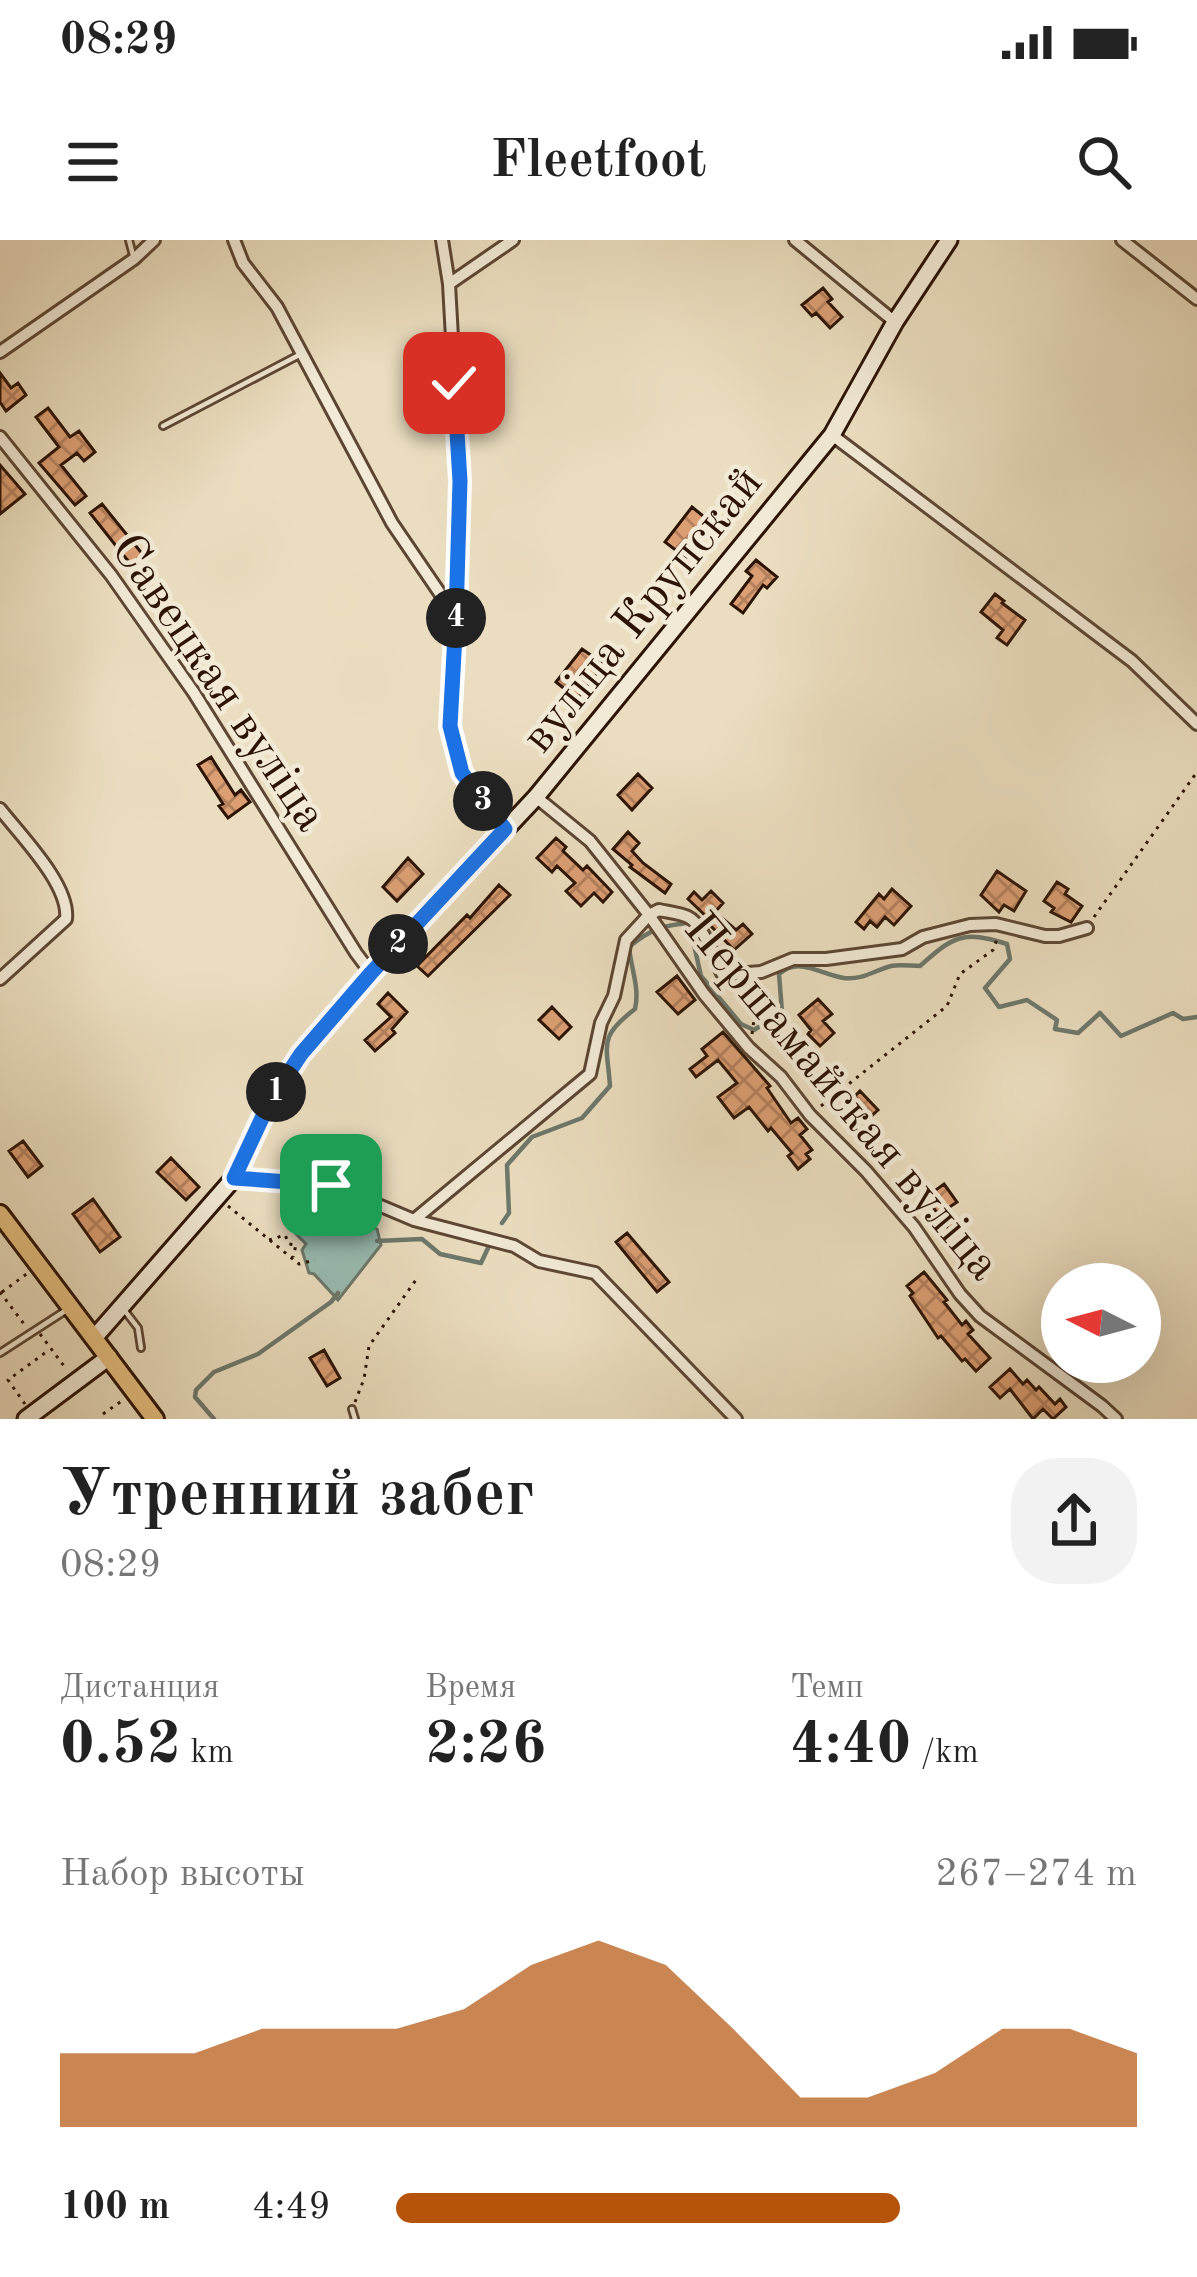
<!DOCTYPE html>
<html lang="ru">
<head>
<meta charset="utf-8">
<style>
  body { margin:0; font-family:"Old Standard TT",serif; background:#f2f2f2; color:#222; height:100vh; display:flex; flex-direction:column; font-size:45px; white-space:nowrap }
  * { box-sizing:border-box; margin:0 }
  p { font-size:39px; color:#767676 }
  .icon { flex:none; width:66px; height:66px; fill:none; stroke:currentColor; stroke-width:2; stroke-linecap:round; stroke-linejoin:round }
  .map { position:relative; height:1179px; overflow:hidden }
  .side { display:flex; flex-direction:column; background:#fff; flex:1 }
  .side>* { flex:none }
  .needle { width:78px; rotate:276deg }
  .fabs { position:absolute; left:1041px; top:1023px; display:grid; gap:24px }
  .fabs a { display:grid; place-items:center; width:120px; height:120px; border-radius:50%; background:#fff; box-shadow:0 12px 48px #0002; font-size:60px }
  .pin { position:absolute; display:grid; place-items:center; width:102px; height:102px; color:#fff; margin:-51px; border-radius:24px; box-shadow:0 6px 18px #0006 }
  .km { position:absolute; width:60px; height:60px; margin:-30px; border-radius:50%; background:#222; color:#fff; font-size:33px; line-height:60px; text-align:center }
  .round { display:grid; place-items:center; flex:none; width:126px; height:126px; border-radius:48px; background:#f2f2f2 }
  .headline { display:flex; align-items:center; justify-content:space-between; height:204px; padding:0 60px }
  h1 { font-size:66px; font-weight:700; line-height:90px }
  .metrics { display:grid; grid-template-columns:repeat(3,1fr); gap:18px; height:204px; padding:12px 60px }
  .metrics div { display:grid; align-content:center }
  .metrics b { font-size:60px; font-weight:700 }
  .metrics small { font-size:33px; font-weight:400 }
  .metrics p { font-size:33px }
  .chart { height:336px; padding:24px 60px }
  .chart p { display:flex; justify-content:space-between }
  .chart svg { width:100%; height:216px; margin-top:12px; fill:#b45309; opacity:.7 }
  ul { padding:0 60px; list-style:none; font-size:39px }
  li { display:grid; grid-template-columns:192px 144px 1fr; align-items:center; height:90px }
  li i { height:30px; border-radius:15px; background:#b45309 }
  .status { display:flex; justify-content:space-between; align-items:center; height:84px; padding:0 60px; background:#fff; direction:ltr }
  .status svg { height:33px; fill:currentColor }
  header { display:flex; justify-content:space-between; align-items:center; height:156px; padding:0 60px; background:#fff; font-size:54px; font-weight:700 }
  .map>svg:first-child { display:block }
</style>
</head>
<body>
<div class="status"><b>08:29</b><svg viewBox="0 0 49 12"><path d="M0 12V9h3v3zM5 12V6h3v6zM10 12V3h3v9zM15 12V0h3v12zM26 1h20v11H26zM47 4h2v5h-2z"/></svg></div>
<header><svg class="icon" aria-label="menu" viewBox="0 0 24 24"><path d="M4 6h16M4 12h16M4 18h16"/></svg>Fleetfoot<svg class="icon" aria-label="search" viewBox="0 0 24 24"><circle cx="10" cy="10" r="6"/><path d="M15 15l6 6"/></svg></header>
<div class="map">
<svg width="1197" height="1179" viewBox="0 0 1197 1179">
  <defs>
    <pattern id="building-cross-hatch" width="8" height="8" patternUnits="userSpaceOnUse" patternTransform="scale(3)"><rect width="8" height="8" fill="#dc9f74"/><path d="M0 0l8 8M0 8l8-8" fill="none" stroke="#b3805d"/></pattern>
  </defs>
  <rect width="100%" height="100%" fill="#ebdec0"/>
  <filter id="stains"><feTurbulence type="fractalNoise" baseFrequency=".00167" numOctaves="4"/><feColorMatrix values="0 0 0 0 .2 0 0 0 0 .09 0 0 0 0 .02 0 0 0 .5 -.17"/></filter>
  <radialGradient id="worn" r=".72"><stop offset=".6" stop-color="#630" stop-opacity="0"/><stop offset="1" stop-color="#630" stop-opacity=".3"/></radialGradient>
  <path fill="#98bcb1" stroke="#6d786c" stroke-width="3" d="M327,977L353,979L377,989L381,1005L338,1060L314,1034L309,1033L302,1010L306,1004L296,994V988L302,983Z"/>
  <g fill="none" stroke-linecap="round" stroke-linejoin="round">
    <path stroke="#6d786c" stroke-width="4.5" d="M502,983L509,973L507,925L532,897L582,878L610,846C607,804 598,797 635,769C640,748 631,729 629,707C649,690 663,685 689,683L701,736L741,784L754,790L782,772L779,734C800,716 821,735 844,738C863,740 873,731 891,726C900,724 911,726 920,726C954,696 962,690 1007,704L1010,719L985,748L999,767L1027,760L1057,780L1055,789L1078,793L1100,773L1121,796L1173,773L1183,779L1197,777
      M377,1001L422,999L440,1014L481,1023L488,1008
      M214,1179L195,1157L196,1150L214,1132L258,1114L331,1062L338,1053"/>
  </g>
  <path fill="url(#building-cross-hatch)" stroke="#2c1304" stroke-width="3" d="M823,48L832,59L828,62L842,77L830,88L816,73L812,76L802,65Z
    M0,133L11,148L18,143L26,155L6,171L0,162Z
    M48,168L70,197L79,191L95,212L84,221L77,213L61,225L86,256L75,265L39,223L59,207L36,177Z
    M0,225L25,254L0,274Z
    M102,264L144,316L132,326L90,273Z
    M692,267L713,284L686,318L665,302Z
    M756,320L777,337L767,348L763,345L743,373L731,364L752,336L746,331Z
    M995,354L1004,361L1002,363L1025,380L1007,405L997,398L1003,390L981,372Z
    M582,409L604,424L577,459L556,442Z
    M211,517L235,555L241,550L250,562L228,578L219,566L223,564L198,525Z
    M638,534L652,548L632,570L618,555Z
    M628,592L639,603L632,611L643,623L671,644L665,653L630,627L632,625L613,609Z
    M556,598L566,607L563,611L583,630L587,626L612,652L603,662L594,653L581,666L566,651L575,643L557,626L552,632L537,618Z
    M408,618L423,634L397,661L383,647Z
    M997,631L1026,651L1014,671L1004,665L999,672L981,655Z
    M1057,642L1068,649L1065,654L1082,666L1071,682L1051,672L1054,668L1044,661Z
    M499,645L510,655L428,736L417,726L467,675L470,678Z
    M892,649L911,666L894,685L885,677L877,687L870,681L864,689L856,682L879,654L884,659Z
    M711,651L723,663L715,672L736,690L743,684L752,694L734,710L710,685L712,682L688,659L694,652L702,660Z
    M677,736L695,760L678,774L657,752Z
    M388,753L407,772L392,789L395,793L375,811L365,800L391,777L378,764Z
    M818,759L832,774L823,781L834,793L820,806L808,794L811,790L799,775Z
    M552,767L571,787L559,799L539,780Z
    M723,792L770,846L767,848L791,883L798,878L807,889L800,895L812,910L806,914L810,919L798,929L788,916L792,913L771,888L768,891L749,867L734,878L718,857L737,843L718,820L696,837L690,829L707,816L702,809Z
    M860,851L878,870L865,882L858,875L855,878L844,867Z
    M23,901L42,926L28,937L9,911Z
    M171,918L199,947L186,960L157,932Z
    M944,944L957,962L948,968L960,984L950,991L926,957Z
    M93,959L120,997L100,1012L73,974Z
    M627,993L669,1042L657,1052L616,1002Z
    M924,1032L947,1060L944,1062L962,1085L966,1081L973,1090L968,1094L990,1118L976,1131L965,1119L962,1121L941,1096L938,1098L910,1056L913,1053L907,1046Z
    M324,1110L340,1138L327,1146L310,1118Z
    M1010,1129L1023,1144L1027,1140L1036,1150L1039,1147L1055,1164L1060,1159L1066,1167L1053,1179L1043,1169L1033,1179L1010,1149L1000,1158L990,1147Z"/>
  <g fill="none" stroke-linecap="round" stroke-linejoin="round">
    <defs>
      <path id="lane" d="M129,0L134,19
        M163,186L301,114
        M125,1071L138,1088L141,1108
        M0,1113L65,1071
        M352,1169L355,1179"/>
      <path id="street" d="M234,0L243,23L277,67L392,283L456,377
        M442,0L449,44L460,241L456,377L450,486L462,533L505,589
        M795,0L895,82
        M1122,0L1197,59
        M449,44L513,0
        M0,112L134,19L154,0
        M832,195L1132,421L1197,484
        M0,197L111,335L194,453L356,713L371,733
        M536,557L590,601L649,675L704,754L749,808L781,837L810,875L866,931L914,987L960,1054L980,1076L1102,1166L1116,1179
        M0,569C21,596 70,645 66,679L0,739
        M234,938L331,945L414,980L514,1006L539,1021L595,1033L736,1179
        M414,980L590,834L601,783L614,756L626,700L649,675L659,670C668,672 680,673 688,677C703,684 714,719 723,735L761,732L793,719H826L902,709L923,697L970,685L996,684L1045,696H1059L1087,688"/>
      <path id="secondary" d="M94,1098L234,938L270,861L301,815L371,733L536,557L832,195L895,82L949,0
        M26,1179L109,1117"/>
      <path id="primary" d="M0,974L155,1179"/>
    </defs>
    <use href="#lane" stroke="#5c4633" stroke-width="10"/>
    <use href="#street" stroke="#5c4633" stroke-width="16"/>
    <use href="#secondary" stroke="#2c1304" stroke-width="21"/>
    <use href="#primary" stroke="#2c1304" stroke-width="22"/>
    <path stroke="#2c1304" stroke-width="3" stroke-dasharray="3 6" stroke-linecap="butt" d="M1094,677L1197,532
      M752,794L759,744
      M821,866L947,766L960,734L993,710L997,699
      M228,966L299,1024L315,1020
      M269,1000L285,995L289,1004L296,1005L293,1017
      M0,1052L24,1084
      M2,1052L28,1033
      M40,1094L67,1130
      M355,1162L364,1139L369,1106L418,1037
      M25,1164L8,1140L49,1110
      M103,1174L123,1160"/>
    <use href="#lane" stroke="#f2ead6" stroke-width="4.5"/>
    <use href="#street" stroke="#f2ead6" stroke-width="10"/>
    <use href="#secondary" stroke="#f2ead6" stroke-width="15"/>
    <use href="#primary" stroke="#e6bf80" stroke-width="16"/>
  </g>
  <g fill="none" stroke-linecap="round" stroke-linejoin="round">
    <defs>
      <path id="route" d="M331,945L234,938L270,861L301,814L371,733L505,589L462,533L450,486L456,377L460,241L454,143"/>
    </defs>
    <use href="#route" stroke="#fff" stroke-width="24"/>
    <use href="#route" stroke="#1a73e8" stroke-width="15"/>
  </g>
  <g text-anchor="middle" stroke-width="9" stroke-linejoin="round" paint-order="stroke">
    <g font-size="48" fill="#2c1304" stroke="#f2ead6">
      <text transform="translate(640 368) rotate(-51)" y="17">вуліца Крупскай</text>
      <text transform="translate(221 441) rotate(56)" y="17">Савецкая вуліца</text>
      <text transform="translate(844 855) rotate(50)" y="17">Першамайская вуліца</text>
    </g>
  </g>
  <rect width="100%" height="100%" filter="url(#stains)"/>
  <rect width="100%" height="100%" fill="url(#worn)"/>
</svg>
<div class="fabs">
<a><svg class="needle" viewBox="-14 -14 28 28"><path d="M0-13l5 13h-10z" fill="#e53935"/><path d="M0 13l5-13h-10z" fill="#767676"/></svg></a>
</div>
<div class="pin" style="left:331px;top:945px;background:#1e9e55"><svg class="icon" aria-label="arrive" viewBox="0 0 24 24"><path d="M6 21V4h12l-3 4 3 4H6"/></svg></div>
<div class="pin" style="left:454px;top:143px;background:#d93025"><svg class="icon" aria-label="check" viewBox="0 0 24 24"><path d="M5 12l5 5 9-10"/></svg></div>
<b class="km" style="left:276px;top:852px">1</b>
<b class="km" style="left:398px;top:704px">2</b>
<b class="km" style="left:483px;top:561px">3</b>
<b class="km" style="left:456px;top:378px">4</b>
</div>
<section class="side">
<div class="headline"><div><h1>Утренний забег</h1><p>08:29</p></div><a class="round"><svg class="icon" aria-label="share" viewBox="0 0 24 24"><path d="M12 15V3M7 8l5-5 5 5M5 13v7h14v-7"/></svg></a></div>
<div class="metrics">
<div><p>Дистанция</p><b>0.52<small> km</small></b></div>
<div><p>Время</p><b>2:26</b></div>
<div><p>Темп</p><b>4:40<small> /km</small></b></div>
</div>
<div class="chart"><p><span>Набор высоты</span>267–274 m</p>
<svg viewBox="0 0 160 44" preserveAspectRatio="none"><path d="M0 44V29L10 29L20 29L30 24L40 24L50 24L60 20L70 11L80 6L90 11L100 24L110 38L120 38L130 33L140 24L150 24L160 29V44z"/></svg>
</div>
<ul>
<li><b>100 m</b>4:49<i style="width:68%"></i></li>
</ul>
</section>
</body>
</html>
